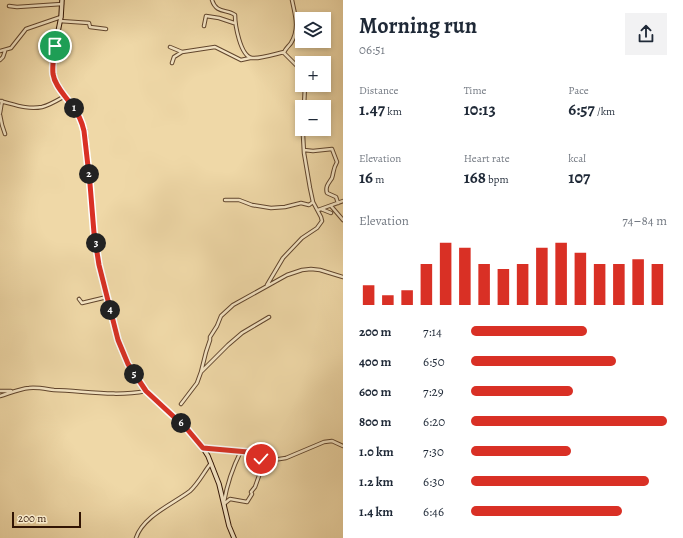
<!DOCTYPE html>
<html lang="en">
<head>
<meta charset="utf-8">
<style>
  body { margin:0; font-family:Alegreya,serif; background:#f2f2f3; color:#1f2937; height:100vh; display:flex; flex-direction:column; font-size:15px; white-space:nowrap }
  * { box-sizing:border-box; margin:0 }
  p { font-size:13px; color:#747a83 }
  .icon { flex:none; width:22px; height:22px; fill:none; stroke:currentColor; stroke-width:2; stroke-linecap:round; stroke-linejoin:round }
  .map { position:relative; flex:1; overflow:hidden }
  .details { display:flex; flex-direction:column; background:#fff; width:340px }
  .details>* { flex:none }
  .buttons { position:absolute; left:295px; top:12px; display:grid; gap:8px }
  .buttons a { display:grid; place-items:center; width:36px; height:36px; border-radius:0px; background:#fff; box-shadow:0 2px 6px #0003; font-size:20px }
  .scale { position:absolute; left:12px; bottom:10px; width:69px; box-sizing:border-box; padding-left:4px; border:2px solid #311404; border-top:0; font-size:11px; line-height:14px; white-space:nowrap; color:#311404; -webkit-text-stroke:3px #f5e6c6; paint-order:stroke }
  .pin { position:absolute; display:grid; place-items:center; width:34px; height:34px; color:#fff; margin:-17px; border:2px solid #fff; border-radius:50%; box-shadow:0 1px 4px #0007 }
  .km { position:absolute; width:20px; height:20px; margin:-10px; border-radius:50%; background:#222; color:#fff; font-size:11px; line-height:20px; text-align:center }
  .round { display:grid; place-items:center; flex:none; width:42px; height:42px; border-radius:0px; background:#f2f2f3 }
  .head { display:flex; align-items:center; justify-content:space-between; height:68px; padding:0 16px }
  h1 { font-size:22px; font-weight:600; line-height:30px }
  .stats { display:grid; grid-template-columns:repeat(3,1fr); gap:6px; height:68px; padding:4px 16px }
  .stats div { display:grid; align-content:center }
  .stats b { font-size:17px; font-weight:600 }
  .stats small { font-size:11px; font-weight:400 }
  .stats p { font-size:11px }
  .chart { height:112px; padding:8px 16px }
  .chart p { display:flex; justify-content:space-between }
  .chart svg { width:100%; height:72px; margin-top:4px; stroke:#d93025; stroke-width:6 }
  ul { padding:0 16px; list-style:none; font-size:13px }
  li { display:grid; grid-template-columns:64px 48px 1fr; align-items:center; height:30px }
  li i { height:10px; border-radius:5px; background:#d93025 }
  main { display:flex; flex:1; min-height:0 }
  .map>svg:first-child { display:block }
</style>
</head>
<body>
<main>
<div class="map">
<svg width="343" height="538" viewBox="0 0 343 538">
  <rect width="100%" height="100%" fill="#efd8a7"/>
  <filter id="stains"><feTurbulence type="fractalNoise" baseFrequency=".005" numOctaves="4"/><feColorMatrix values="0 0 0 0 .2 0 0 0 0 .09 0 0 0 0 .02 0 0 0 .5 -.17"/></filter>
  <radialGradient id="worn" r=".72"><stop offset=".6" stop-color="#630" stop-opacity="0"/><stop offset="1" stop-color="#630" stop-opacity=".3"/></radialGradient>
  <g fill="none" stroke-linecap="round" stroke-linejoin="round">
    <defs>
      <path id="street" d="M212,0C216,14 228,9 235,15C235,24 240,56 252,58C260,59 275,54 284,52
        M292,0C295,15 300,28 291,43C289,46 285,49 284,53L302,71
        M9,6L17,7L62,4
        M60,21L89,23L90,27L106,29
        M204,26L206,16L219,18L234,23
        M170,47L182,52L215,47L241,60L250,58
        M0,51L11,48L26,29L61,17
        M0,60L3,57L5,51
        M172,63L174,57L182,52
        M0,101C13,104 27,110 42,107C50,105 58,100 65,96
        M304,107L305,85
        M0,113L2,101
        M0,115L2,125L5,134
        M304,150L313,151L332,149L337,162C333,169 334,171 332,178C329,183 325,186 327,193L336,197L338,203
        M225,200H239L252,205L271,208L285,207L301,203L309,205L313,202
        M331,206L343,220
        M321,209L331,213
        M318,210L343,201
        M267,285L283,258L302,238L317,228L322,221L321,217L313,202L310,188L304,153L302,117
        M79,299L82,303L107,297
        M201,372L206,352L210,340V337L217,326L221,316L233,305L287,275L302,270L311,269L320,270L343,277
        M0,391H11
        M0,396C10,393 19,389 29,388C37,387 46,389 54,390C85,391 115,397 146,391
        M181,404L197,383L201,372L228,345L242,333L269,317
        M203,448L248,452L261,459L273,460L286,458L324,442L332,441L343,446
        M224,502C227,484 233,467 241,451
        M224,504L230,499L247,502L252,494L251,492L255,487L260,473
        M136,538C143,516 173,504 190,491C198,484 204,472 211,463"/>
      <path id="secondary" d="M62,0L61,17L55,46L53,75L57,84L73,106L80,120L85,131L90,184L94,233L99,265L118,340L128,364L146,391L187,429L203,448L208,456L219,484L229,526L234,538"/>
    </defs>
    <use href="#street" stroke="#60452d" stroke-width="4.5"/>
    <use href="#secondary" stroke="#311404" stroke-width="5.5"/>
    <use href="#street" stroke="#f5e6c6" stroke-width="2.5"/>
    <use href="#secondary" stroke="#f5e6c6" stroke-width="3.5"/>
  </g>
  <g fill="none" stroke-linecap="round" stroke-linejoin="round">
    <defs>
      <path id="route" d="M55,46C54,55 52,65 53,74C55,87 66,96 72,106C78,113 82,122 84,131L90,184L94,233L99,265L118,340L128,364L146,391L187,429L203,448L248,452L261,459"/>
    </defs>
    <use href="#route" stroke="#fff" stroke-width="8"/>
    <use href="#route" stroke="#d93025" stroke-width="5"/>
  </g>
  <rect width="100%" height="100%" filter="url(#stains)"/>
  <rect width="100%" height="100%" fill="url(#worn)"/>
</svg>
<div class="buttons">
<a><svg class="icon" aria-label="layers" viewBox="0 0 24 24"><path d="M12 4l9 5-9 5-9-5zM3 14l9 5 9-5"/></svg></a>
<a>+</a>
<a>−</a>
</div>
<div class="scale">200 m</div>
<div class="pin" style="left:55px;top:46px;background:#1e9e55"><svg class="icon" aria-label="arrive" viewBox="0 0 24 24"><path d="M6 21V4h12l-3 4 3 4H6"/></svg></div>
<div class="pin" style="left:261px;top:459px;background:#d93025"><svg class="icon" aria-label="check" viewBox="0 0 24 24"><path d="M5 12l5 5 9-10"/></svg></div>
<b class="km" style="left:74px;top:108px">1</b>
<b class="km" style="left:89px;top:174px">2</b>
<b class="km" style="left:96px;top:243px">3</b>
<b class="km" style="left:110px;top:310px">4</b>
<b class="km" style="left:134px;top:374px">5</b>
<b class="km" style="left:181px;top:423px">6</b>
</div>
<section class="details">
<div class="head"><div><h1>Morning run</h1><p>06:51</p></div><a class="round"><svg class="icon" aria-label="share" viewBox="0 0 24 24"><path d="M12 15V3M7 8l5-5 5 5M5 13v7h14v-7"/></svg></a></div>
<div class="stats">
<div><p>Distance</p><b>1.47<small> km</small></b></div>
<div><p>Time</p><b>10:13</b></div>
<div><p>Pace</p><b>6:57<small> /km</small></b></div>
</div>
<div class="stats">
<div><p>Elevation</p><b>16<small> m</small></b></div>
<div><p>Heart rate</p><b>168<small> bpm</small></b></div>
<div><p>kcal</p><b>107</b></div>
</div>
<div class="chart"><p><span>Elevation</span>74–84 m</p>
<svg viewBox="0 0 160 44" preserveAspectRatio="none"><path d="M5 44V32M15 44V38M25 44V35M35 44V19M45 44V6M55 44V9M65 44V19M75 44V22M85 44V19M95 44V9M105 44V6M115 44V12M125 44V19M135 44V19M145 44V16M155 44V19"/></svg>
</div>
<ul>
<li><b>200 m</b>7:14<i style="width:59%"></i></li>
<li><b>400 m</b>6:50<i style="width:74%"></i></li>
<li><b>600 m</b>7:29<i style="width:52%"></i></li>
<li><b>800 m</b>6:20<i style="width:100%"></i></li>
<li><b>1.0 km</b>7:30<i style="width:51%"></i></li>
<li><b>1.2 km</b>6:30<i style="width:91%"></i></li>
<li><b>1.4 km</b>6:46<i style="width:77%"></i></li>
</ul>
</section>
</main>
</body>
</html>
